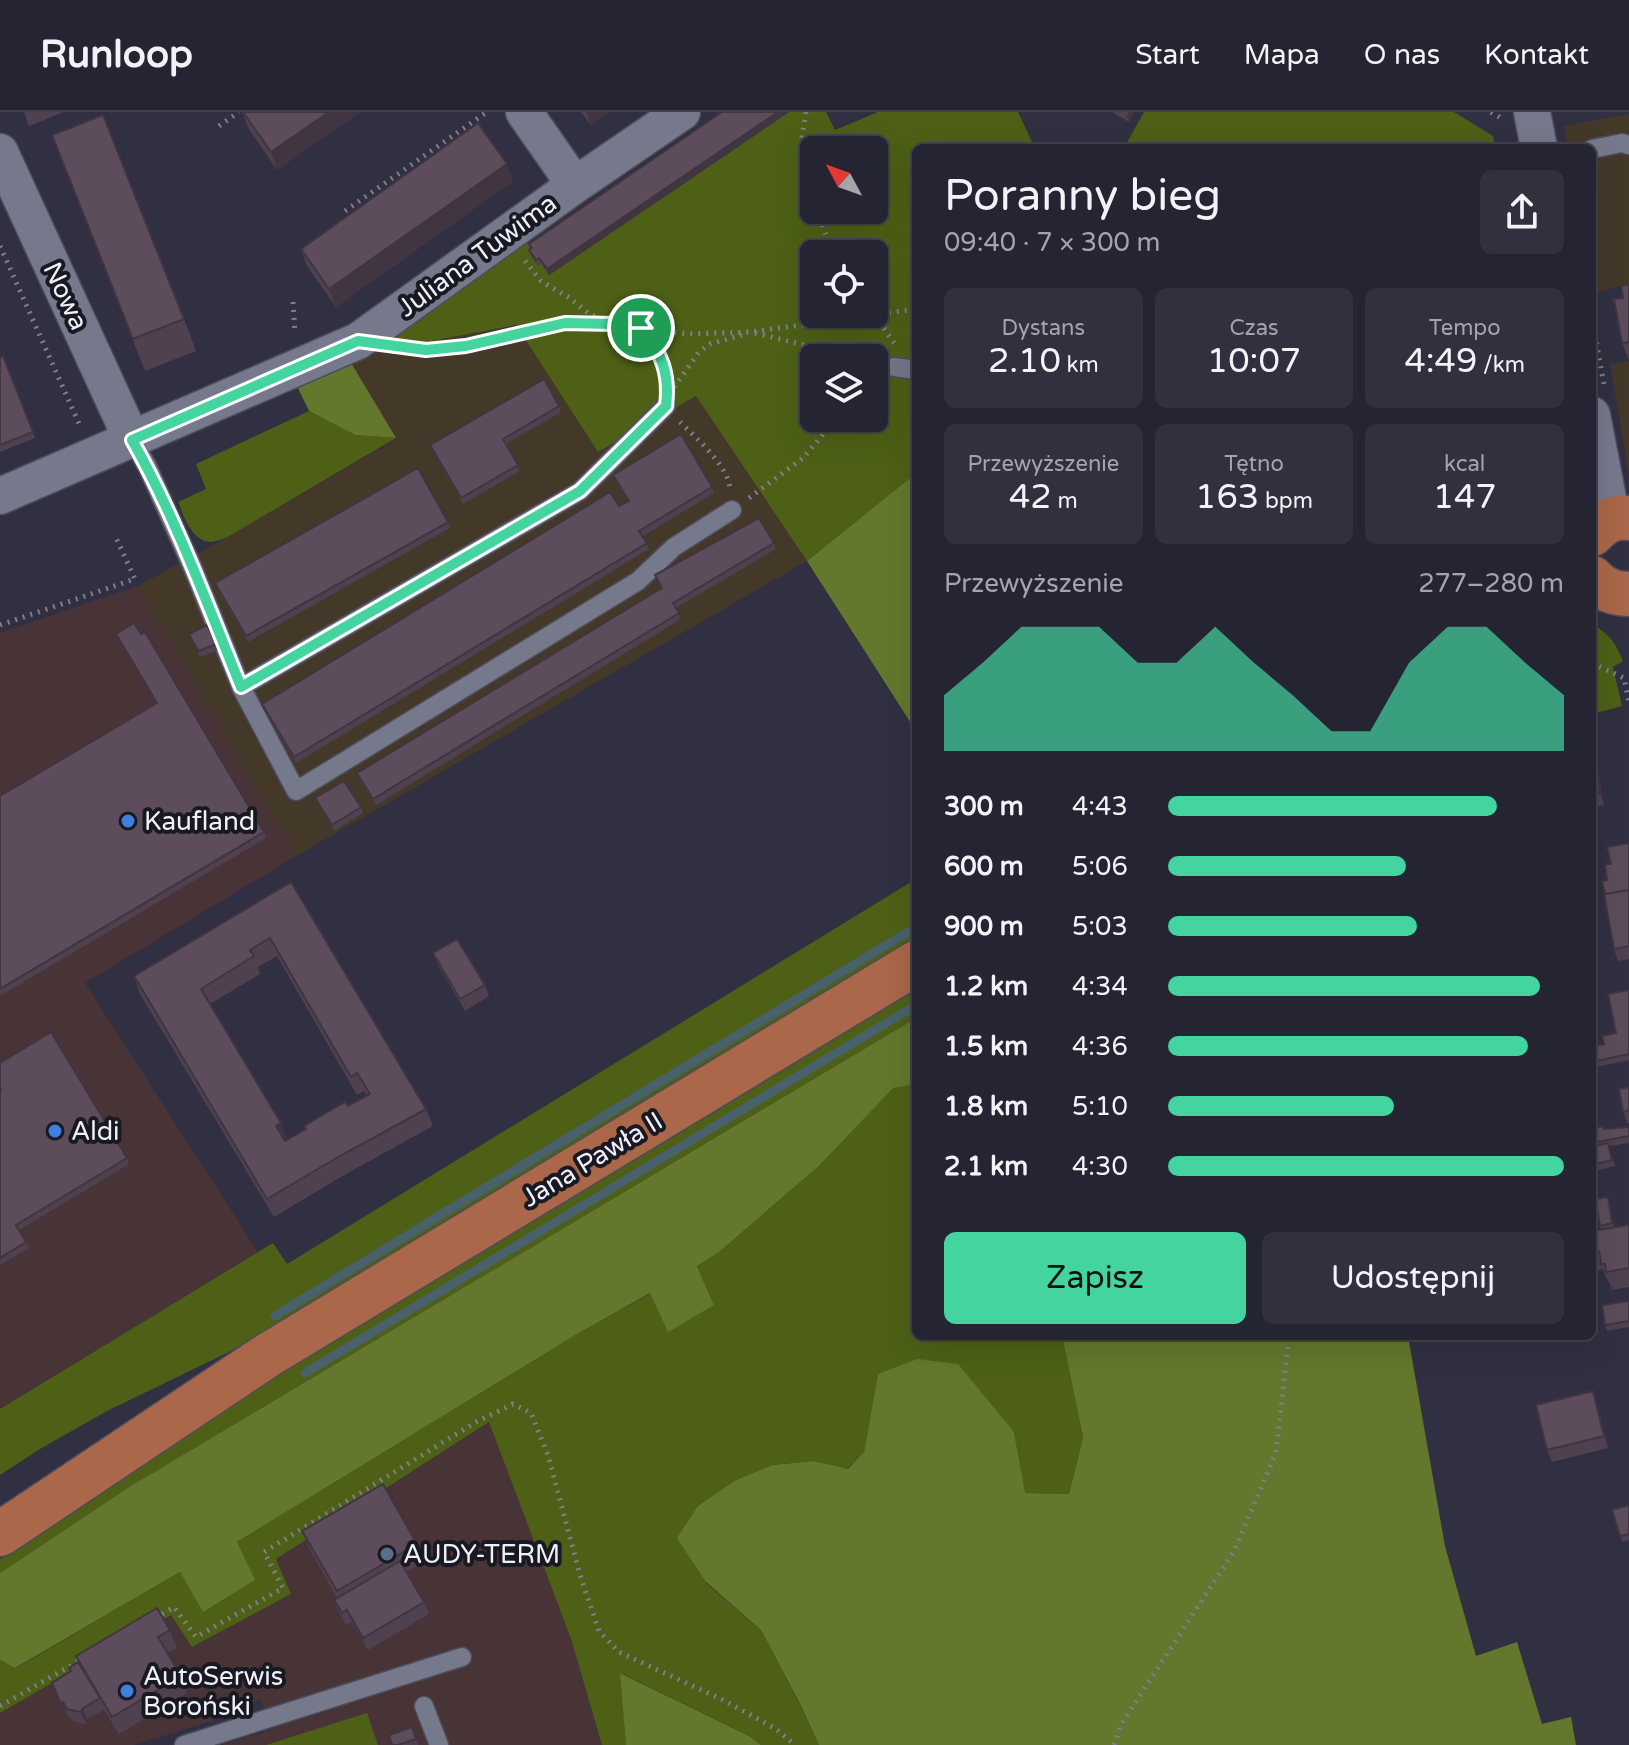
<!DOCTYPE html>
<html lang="pl">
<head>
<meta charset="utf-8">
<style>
  body { margin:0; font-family:"Varela Round",sans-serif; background:#30303e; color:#f1f3f6; height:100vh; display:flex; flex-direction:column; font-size:30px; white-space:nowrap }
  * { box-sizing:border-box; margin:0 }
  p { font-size:26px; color:#a3a4ac }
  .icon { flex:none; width:44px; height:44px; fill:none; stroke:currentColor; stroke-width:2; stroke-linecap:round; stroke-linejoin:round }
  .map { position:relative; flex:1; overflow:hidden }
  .panel { position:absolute; left:912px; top:32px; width:684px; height:1196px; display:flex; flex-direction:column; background:#242432; border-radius:12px; box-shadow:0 8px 32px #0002,0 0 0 2px #41414d }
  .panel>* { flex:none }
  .needle { width:52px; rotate:311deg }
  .fabs { position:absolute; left:800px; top:24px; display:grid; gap:16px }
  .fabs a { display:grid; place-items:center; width:88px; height:88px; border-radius:12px; background:#242432; box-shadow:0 8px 32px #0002,0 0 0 2px #41414d; font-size:40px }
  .pin { position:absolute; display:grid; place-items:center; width:68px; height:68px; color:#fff; margin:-34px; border:4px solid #fff; border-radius:50%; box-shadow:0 2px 8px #0007 }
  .round { display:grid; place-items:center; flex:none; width:84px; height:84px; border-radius:12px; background:#30303e }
  .headline { display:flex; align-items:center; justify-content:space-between; height:136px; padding:0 32px }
  h1 { font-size:44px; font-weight:600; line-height:60px }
  .stats { display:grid; grid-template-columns:repeat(3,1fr); gap:12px; height:136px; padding:8px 32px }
  .stats div { display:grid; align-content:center; border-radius:12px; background:#30303e; text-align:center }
  .stats b { font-size:34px; font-weight:600 }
  .stats small { font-size:22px; font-weight:400 }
  .stats p { font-size:22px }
  .chart { height:224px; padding:16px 32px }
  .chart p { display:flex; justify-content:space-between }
  .chart svg { width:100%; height:144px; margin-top:8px; fill:#44d4a0; opacity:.7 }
  .cta { display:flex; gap:16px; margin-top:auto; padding:16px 32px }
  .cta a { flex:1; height:92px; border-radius:12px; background:#44d4a0; color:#111; font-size:32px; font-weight:600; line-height:92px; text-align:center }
  .cta a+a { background:#30303e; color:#f1f3f6 }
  ul { padding:0 32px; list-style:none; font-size:26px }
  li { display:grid; grid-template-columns:128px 96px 1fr; align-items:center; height:60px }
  li i { height:20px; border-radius:10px; background:#44d4a0 }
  header { display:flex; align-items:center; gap:48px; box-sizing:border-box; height:112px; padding:0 40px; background:#242432; border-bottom:2px solid #41414d }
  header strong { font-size:38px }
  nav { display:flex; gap:44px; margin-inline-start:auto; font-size:28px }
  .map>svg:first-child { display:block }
</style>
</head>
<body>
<header>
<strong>Runloop</strong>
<nav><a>Start</a><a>Mapa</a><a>O nas</a><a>Kontakt</a></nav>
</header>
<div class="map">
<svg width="1629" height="1633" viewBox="0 0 1629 1633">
  <rect width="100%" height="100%" fill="#303042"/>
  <path fill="#483437" d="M138,474L296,744L85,871L258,1140L0,1297V521Z
    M490,1310L571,1527L602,1633H222L273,1617L260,1587L227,1604L134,1633H0V1601L171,1503L193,1535L290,1482L276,1447Z"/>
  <path fill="#443829" d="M1629,2V171L1597,181L1592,156V36H1568L1564,14Z
    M516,213L598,340L696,284L807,449L296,744L138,474L226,426L396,327L350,249L373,234L426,230Z
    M1629,249V363L1610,253Z"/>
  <path fill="#4d6016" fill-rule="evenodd" d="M789,0H826L835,18L878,0H1018L1035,36H916V361L807,449L696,284L598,340L516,213L426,230L373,234L524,126L549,163ZM814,38H874V98H814ZM814,142H874V202H814ZM814,246H874V306H814Z
    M1144,0H1454L1493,24L1495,36H1124Z
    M309,299L355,323L396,326L226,426C221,427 217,429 212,430C192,430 184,405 178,390L206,377L196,352Z
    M1592,512C1609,522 1616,531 1623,549L1613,555L1622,594L1592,602Z
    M916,767V826L627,999L397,1140L233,1238L107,1299L40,1337L0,1363V1297L273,1131L287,1152Z
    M916,876V906L129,1375L0,1461V1447L72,1401L126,1360L204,1306Z
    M916,972V1224H1062L1083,1325L1069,1382L1024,1381L1014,1320L878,1263L864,1341L847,1357L814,1349L772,1353L736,1368L706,1471L761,1518L800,1593L819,1633H761L749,1624L621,1561L626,1633H602L571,1527L489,1310L276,1447L291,1482L192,1535L171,1503L0,1601V1548L16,1556L180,1460L203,1499L237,1430L574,1224L651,1181L714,1193L697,1154L718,1141L819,1054L893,975Z
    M367,1601L378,1633H266Z"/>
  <path fill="#63772d" d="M350,249L396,326L355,323L309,299L295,270Z
    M916,361V619L807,449Z
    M916,906V972L893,976L819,1054L718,1141L697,1154L714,1193L668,1220L650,1181L574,1224L237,1430L255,1468L203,1500L180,1460L15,1556L0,1548V1461L129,1375Z
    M1062,1224H1408L1445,1434L1476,1544L1517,1530L1542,1612L1571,1605L1576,1633H819L800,1592L761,1518L706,1470L677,1426L698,1394L736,1368L772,1353L814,1349L848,1357L864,1340L878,1262L917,1247L958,1252L1014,1320L1025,1381L1069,1382L1083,1325Z
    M620,1561L749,1624L761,1633H626Z"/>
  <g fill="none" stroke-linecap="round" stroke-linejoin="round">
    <path stroke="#49616a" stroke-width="9" d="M275,1204L424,1113L916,815
      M305,1261L916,893"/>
    <defs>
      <path id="lane" d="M1592,37L1622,31L1629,33
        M894,255L916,258
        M132,328L147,354L192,454L241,575L296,679L638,469L674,435L732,398
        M241,575L580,379L666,294
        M424,1594L439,1633
        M184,1633L462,1545"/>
      <path id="street" d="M524,0L575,73
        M1532,0L1539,36
        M0,40L132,328
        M1592,303L1612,407
        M0,384L358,229L575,73L682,0"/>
      <path id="primary" d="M1592,422C1602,411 1613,404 1629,406
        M1592,466C1602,477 1613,482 1629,482
        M0,1422L268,1243L916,851"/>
    </defs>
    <use href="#lane" stroke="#4c4c5b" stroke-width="21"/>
    <use href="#street" stroke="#4c4c5b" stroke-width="39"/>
    <use href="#primary" stroke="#4c4c5b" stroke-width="47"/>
    <path stroke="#7e7e8e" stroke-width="5" stroke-dasharray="2 6" stroke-linecap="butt" d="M806,0L801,31L814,91
      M1491,0L1501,6
      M219,14L239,0
      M817,98L833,142
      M345,99L487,0
      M0,134L81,316
      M525,149L541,169L570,186L589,202L610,210
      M293,190L295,222
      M875,203L894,231
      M1592,207L1604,272
      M643,218C656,233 667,254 668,273
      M755,221L857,246
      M406,235L426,238L466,234L565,211L614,212L688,222L751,220L916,197
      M674,275L699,240L710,232L742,223
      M680,310C696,326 729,354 730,378
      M749,386L803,346L837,306
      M0,513L135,467L116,426
      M1592,551L1624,566L1629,590
      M155,1506L174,1495L196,1525L283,1476L264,1440L476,1310L513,1292L531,1301L548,1343L580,1463L599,1519L619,1540L723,1588L776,1617L795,1633
      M0,1594L84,1546
      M1114,1633L1122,1611L1234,1439L1276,1341L1289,1224"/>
    <use href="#lane" stroke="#76788c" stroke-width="18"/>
    <use href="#street" stroke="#76788c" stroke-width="36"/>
    <use href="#primary" stroke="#aa6749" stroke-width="44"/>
  </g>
  <path fill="#4f414f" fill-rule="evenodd" d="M24,0H64L29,14Z
    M242,0H360L277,58L249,17Z
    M581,0H610L591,13Z
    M722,0H789L549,163L541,152L538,154L531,144L529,138L531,137L529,132Z
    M1112,0H1134L1129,10Z
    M52,23L184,207L196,239L145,259Z
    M507,52L513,69L336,195L307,154L301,137Z
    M1629,172V248L1622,231L1623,186Z
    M3,244L35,326L0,340V245Z
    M559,294L561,300L506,332L520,359L463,392L432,339L430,333Z
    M613,363L712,375L714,381L643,424L649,437L296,651L264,598L262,592L628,389L615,369Z
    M448,410L450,416L248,530L217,477L215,471Z
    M774,431L776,437L676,496L681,507L376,693L359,667L357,661L661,477L655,463Z
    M116,522L264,720L266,726L0,884V684L156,591L118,528Z
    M189,522L217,532L219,538L200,545Z
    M1592,637L1595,644L1604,693L1592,695Z
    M315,686L361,695L363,701L334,719L318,692Z
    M1629,731V847L1618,849L1614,837L1605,782L1611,752Z
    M291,770L426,997L433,1014L346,1062L274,1105L140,882L134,864ZM277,844L357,983L364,979L367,984L287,1028L281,1011L210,892L260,862L258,855Z
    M433,841L485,873L489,884L465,899L438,853Z
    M1629,878V948L1592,956V934L1604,932L1616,921Z
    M0,951L127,1046L129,1052L19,1118L29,1136L0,1153Z
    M1629,975V1011H1627L1623,1000Z
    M1592,1003L1595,1016L1604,1017L1629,1015V1031L1609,1034L1615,1054L1592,1060Z
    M1608,1085L1614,1115L1629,1113V1175L1612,1178L1609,1169L1608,1170L1603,1157L1596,1159L1592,1148V1141L1601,1118L1600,1114Z
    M1629,1189V1215L1607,1219L1605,1213Z
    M1593,1279L1597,1291L1608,1336L1552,1350L1547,1338Z
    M1629,1393V1428L1622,1430L1612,1398Z
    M302,1419L417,1432L424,1450L406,1460L424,1490L429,1502L368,1538L352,1510L346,1513L338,1499L334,1488L337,1486L309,1436Z
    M170,1518L177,1536L167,1541L181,1564L187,1581L119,1622L104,1598L87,1607L86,1612L72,1609L67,1602L65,1603L52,1571L71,1559L78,1550L76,1544Z
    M412,1615L418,1633H392Z"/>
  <path fill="#403540" d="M329,0H360L277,58L271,40Z
    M586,0H610L591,13Z
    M778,0H789L549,163L547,157Z
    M1129,0H1134L1129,10L1127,4Z
    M507,52L513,69L336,195L329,177Z
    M1592,637L1595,644L1604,693L1600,681Z
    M281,1011L287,1028L283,1031L276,1014Z
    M1593,1279L1597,1291L1608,1336L1604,1324Z
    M63,1590L67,1602L65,1603L61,1592Z
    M83,1596L87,1607L86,1612L81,1600Z"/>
  <path fill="#5c4c5c" stroke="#403540" stroke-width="2" fill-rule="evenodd" d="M243,0H329L271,40Z
    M722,0H778L547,157L539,146L536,148L529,138L532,136L529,132Z
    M103,3L184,207L133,227L52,23Z
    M478,11L507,52L329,177L301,137Z
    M1629,172V230L1622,231L1614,187L1623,186L1621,174Z
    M3,244L33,320L0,333V245Z
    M544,267L559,294L503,327L518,353L461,386L430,333Z
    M681,322L712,375L639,419L647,431L294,645L262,592L610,380L619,394L629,389L613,363Z
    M418,356L448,410L246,524L215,471Z
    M759,406L774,431L673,491L679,501L373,687L357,661L662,476L655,463Z
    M134,511L141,522L145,520L264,720L0,877V684L157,591L116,522Z
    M207,513L217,532L198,539L189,522Z
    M1592,641L1600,681L1592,682Z
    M344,669L361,695L332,713L315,686Z
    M1629,731V778L1605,782L1602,769L1607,768L1605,752H1611L1607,735Z
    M291,770L426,997L340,1044L267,1087L134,864ZM270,826L351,965L357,961L370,982L348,994L345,990L304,1014L306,1017L285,1029L276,1014L281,1011L201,877L254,844L250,838Z
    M1629,778V834L1614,837L1604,782Z
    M457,827L485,873L460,887L433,841Z
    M1629,878V942L1592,950V934L1604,932L1602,924L1616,921L1608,882Z
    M51,920L127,1046L16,1113L26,1130L0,1146V979L1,978L0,976V951Z
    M1629,975V998L1623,1000L1619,977Z
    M1592,1007L1594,1016L1603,1014L1604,1017L1629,1015V1024L1592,1031Z
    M1608,1031L1612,1048L1592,1053V1035Z
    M1608,1085L1612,1111L1600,1114L1595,1087Z
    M1629,1113V1156L1606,1160L1605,1152H1601L1599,1139L1592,1141V1119Z
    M1629,1189V1209L1605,1213L1602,1193Z
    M1593,1279L1604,1324L1547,1338L1536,1293Z
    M383,1372L417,1432L337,1479L302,1419Z
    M1629,1393V1422L1620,1424L1612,1398Z
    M400,1449L424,1490L363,1526L347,1498L342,1501L334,1488Z
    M157,1496L170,1518L158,1525L181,1564L112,1605L76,1544Z
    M78,1550L100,1586L83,1596L81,1600L67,1597L63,1590L61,1592L52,1571L71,1559L69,1556Z
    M412,1615L416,1627L398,1633H392L389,1623Z"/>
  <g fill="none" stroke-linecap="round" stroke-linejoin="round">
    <defs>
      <path id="route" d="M565,211L614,212L641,216C662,240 670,263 666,294L580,379L241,575C207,492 176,406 132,328L358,229L426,238L466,234Z"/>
    </defs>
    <use href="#route" stroke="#fff" stroke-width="16"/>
    <use href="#route" stroke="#44d4a0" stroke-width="10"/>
  </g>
  <g fill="#3f7fe0" stroke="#191921" stroke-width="3">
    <circle cx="128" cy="709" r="8"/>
    <circle cx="55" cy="1019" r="8"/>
    <circle cx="127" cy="1579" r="8"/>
  </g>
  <circle fill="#5c6f8a" stroke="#191921" stroke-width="3" cx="387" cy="1442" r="8"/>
  <g text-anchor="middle" stroke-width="8" stroke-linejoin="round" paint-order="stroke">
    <g font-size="26" fill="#eff0fc" stroke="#191921">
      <text transform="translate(477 143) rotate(-36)" y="9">Juliana Tuwima</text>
      <text transform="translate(66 184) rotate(65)" y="9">Nowa</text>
      <text transform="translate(592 1047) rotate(-31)" y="9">Jana Pawła II</text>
    </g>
    <g font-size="26" fill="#eff0fc" stroke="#191921" text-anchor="start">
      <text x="144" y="718">Kaufland</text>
      <text x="71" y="1028">Aldi</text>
      <text x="403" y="1451">AUDY-TERM</text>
      <text x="143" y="1573">AutoSerwis<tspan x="143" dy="30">Boroński</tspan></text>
    </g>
  </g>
</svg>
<div class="fabs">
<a><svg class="needle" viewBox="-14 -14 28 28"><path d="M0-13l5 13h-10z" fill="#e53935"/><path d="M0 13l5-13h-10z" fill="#a3a4ac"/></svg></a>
<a><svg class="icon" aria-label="locate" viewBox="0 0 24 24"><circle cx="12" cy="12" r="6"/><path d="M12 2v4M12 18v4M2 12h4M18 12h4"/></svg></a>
<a><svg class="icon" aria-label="layers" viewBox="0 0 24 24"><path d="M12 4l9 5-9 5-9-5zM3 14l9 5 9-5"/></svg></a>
</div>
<div class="pin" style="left:641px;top:216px;background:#1e9e55"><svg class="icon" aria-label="arrive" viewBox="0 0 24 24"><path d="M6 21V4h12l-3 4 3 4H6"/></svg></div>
<section class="panel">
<div class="headline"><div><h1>Poranny bieg</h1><p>09:40 · 7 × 300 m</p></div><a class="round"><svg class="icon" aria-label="share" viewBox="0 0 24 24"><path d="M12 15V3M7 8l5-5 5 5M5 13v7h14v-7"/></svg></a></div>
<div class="stats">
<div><p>Dystans</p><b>2.10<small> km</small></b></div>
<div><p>Czas</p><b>10:07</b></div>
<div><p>Tempo</p><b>4:49<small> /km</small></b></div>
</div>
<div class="stats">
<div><p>Przewyższenie</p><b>42<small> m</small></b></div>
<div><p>Tętno</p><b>163<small> bpm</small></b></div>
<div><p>kcal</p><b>147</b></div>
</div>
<div class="chart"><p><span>Przewyższenie</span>277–280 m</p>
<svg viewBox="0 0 160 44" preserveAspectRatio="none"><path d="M0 44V27L10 17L20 6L30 6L40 6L50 17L60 17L70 6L80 17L90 27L100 38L110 38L120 17L130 6L140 6L150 17L160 27V44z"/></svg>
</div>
<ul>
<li><b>300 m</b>4:43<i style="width:83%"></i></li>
<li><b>600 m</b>5:06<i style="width:60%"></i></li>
<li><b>900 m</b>5:03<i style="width:63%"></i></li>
<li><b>1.2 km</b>4:34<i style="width:94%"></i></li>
<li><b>1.5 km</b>4:36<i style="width:91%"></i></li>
<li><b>1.8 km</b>5:10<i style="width:57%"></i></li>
<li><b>2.1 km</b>4:30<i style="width:100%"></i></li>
</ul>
<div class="cta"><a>Zapisz</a><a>Udostępnij</a></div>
</section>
</div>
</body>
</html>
